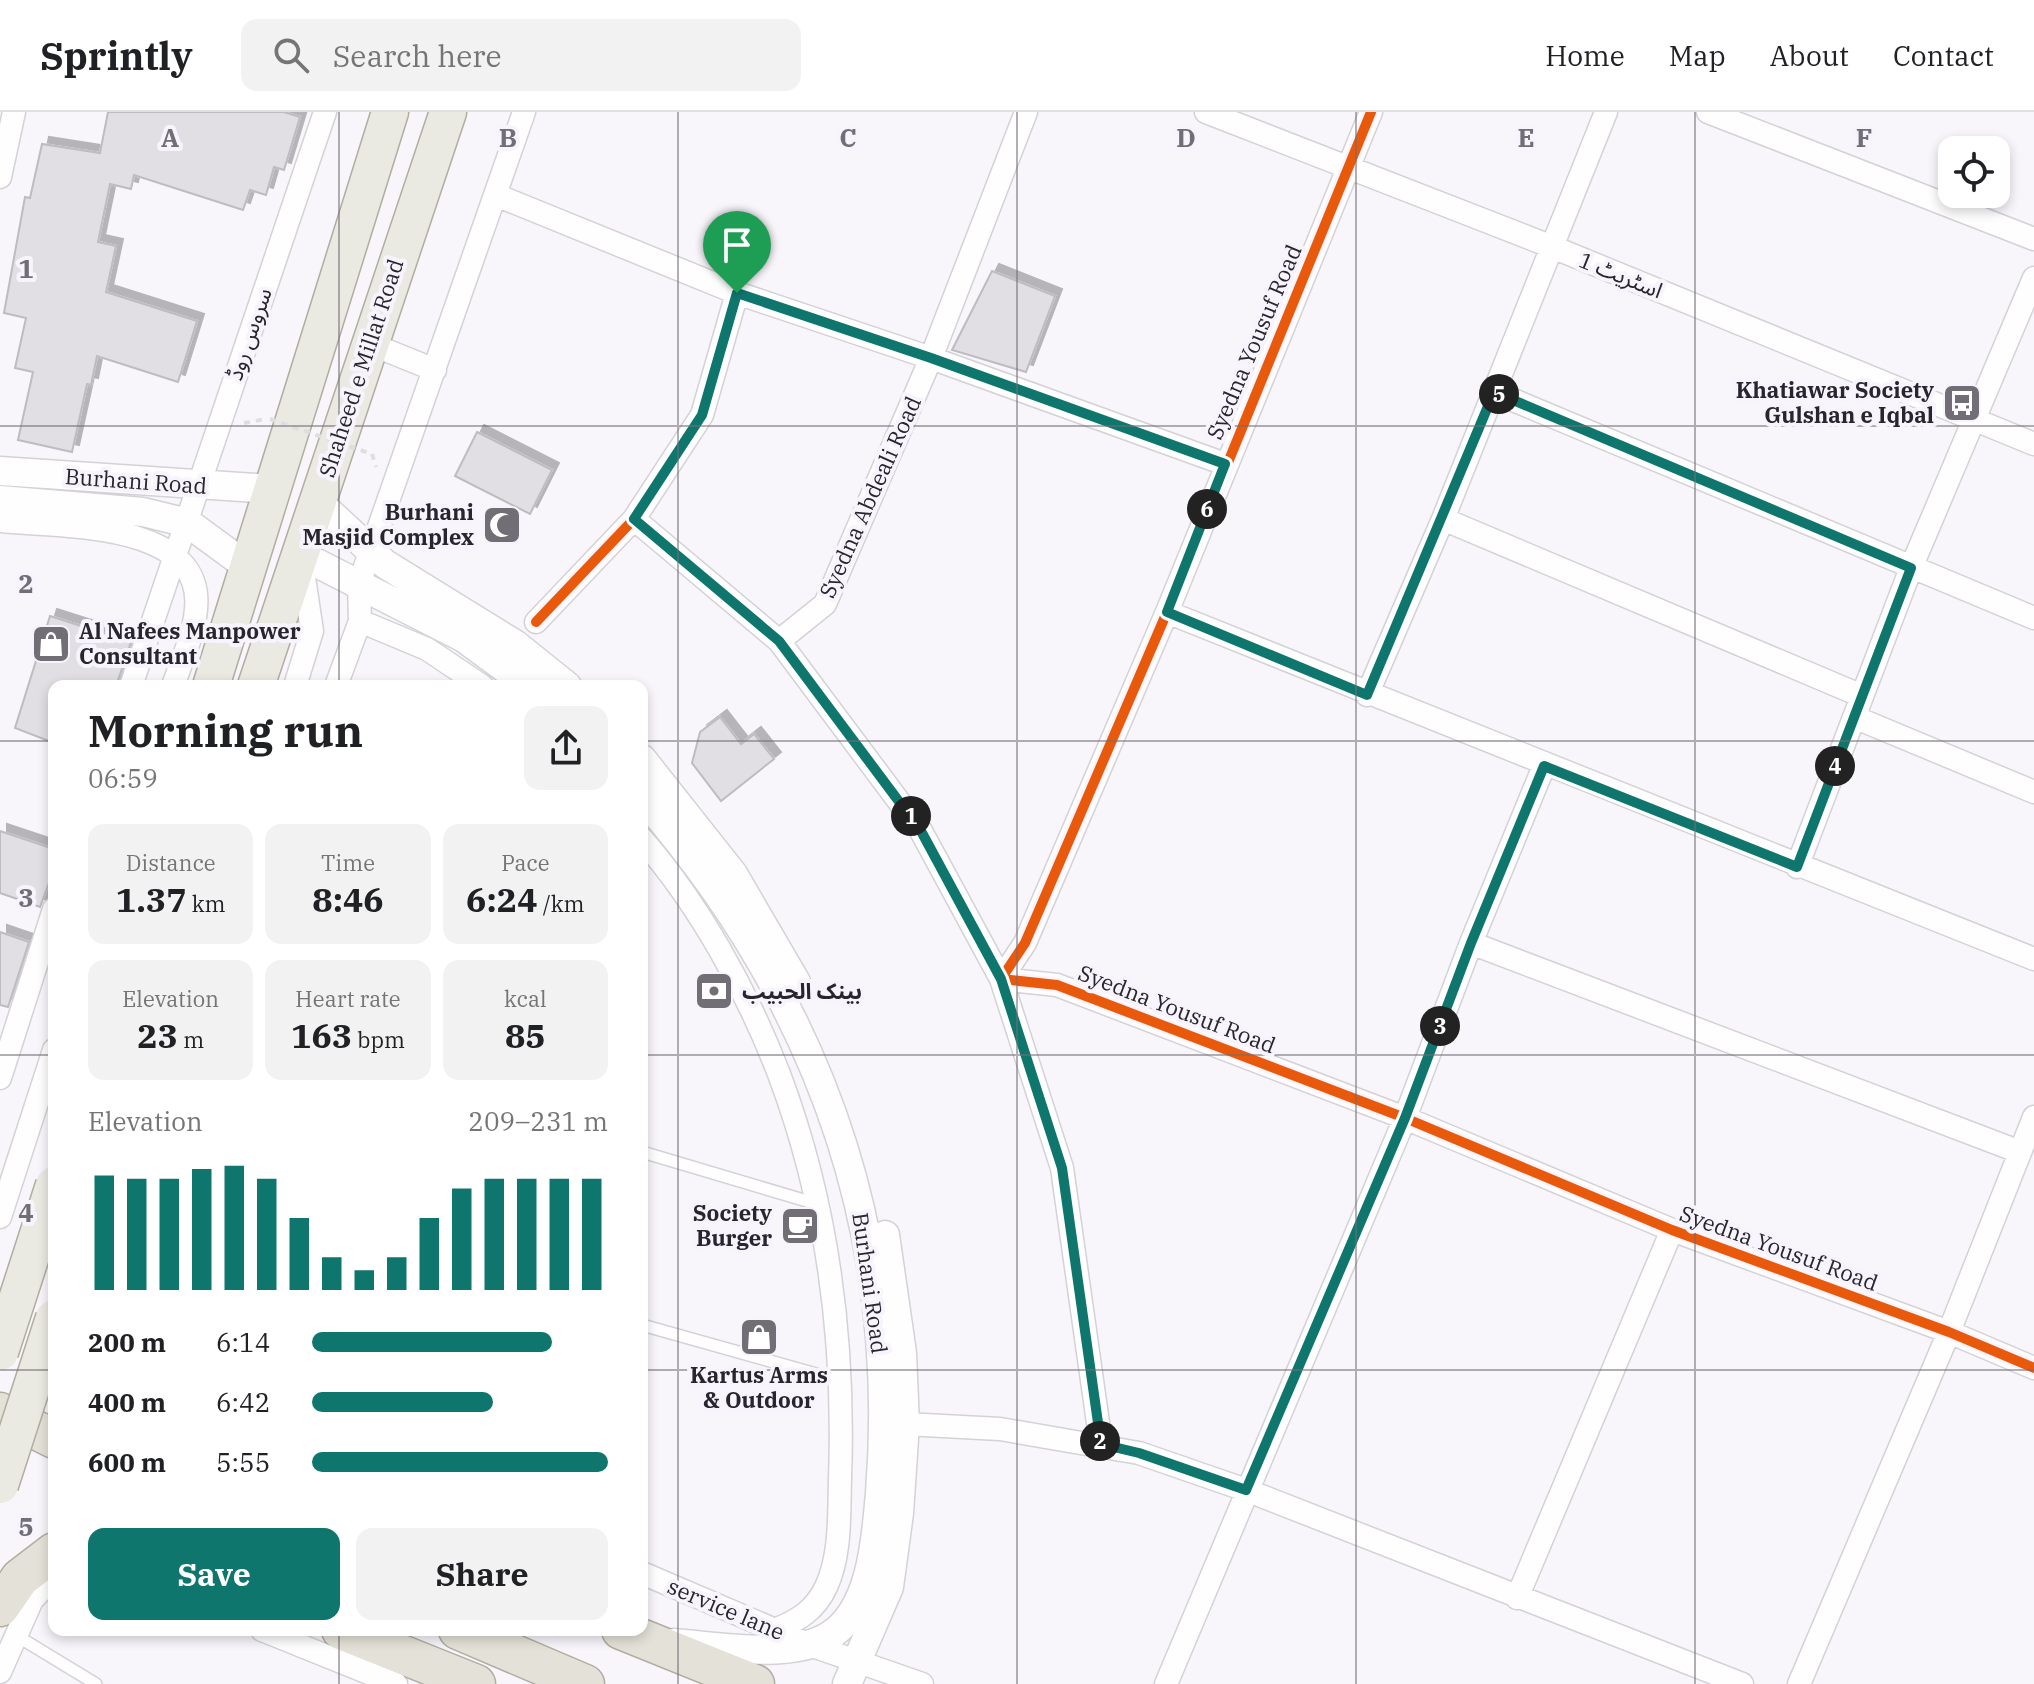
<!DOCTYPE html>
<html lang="en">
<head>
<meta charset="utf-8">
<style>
  body { margin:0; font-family:"IBM Plex Serif","Noto Sans Arabic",serif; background:#f2f2f2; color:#202124; height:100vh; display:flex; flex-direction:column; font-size:30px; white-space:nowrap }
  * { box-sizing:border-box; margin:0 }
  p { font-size:26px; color:#757577 }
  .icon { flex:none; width:44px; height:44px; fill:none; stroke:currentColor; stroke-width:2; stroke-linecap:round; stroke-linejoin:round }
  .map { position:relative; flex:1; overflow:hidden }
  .sheet { position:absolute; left:48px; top:568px; width:600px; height:956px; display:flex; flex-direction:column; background:#fff; border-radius:16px; box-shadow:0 4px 12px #0003 }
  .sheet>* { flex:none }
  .fabs { position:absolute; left:1938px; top:24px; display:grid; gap:16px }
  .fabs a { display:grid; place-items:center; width:72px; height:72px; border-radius:16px; background:#fff; box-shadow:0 4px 12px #0003; font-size:40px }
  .pin { position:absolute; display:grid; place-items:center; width:68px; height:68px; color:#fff; margin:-82px -34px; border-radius:50% 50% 50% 0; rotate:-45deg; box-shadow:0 0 8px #0007 }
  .pin .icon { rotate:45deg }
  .km { position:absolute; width:40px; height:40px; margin:-20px; border-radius:50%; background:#222; color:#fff; font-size:22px; line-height:40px; text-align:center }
  .round { display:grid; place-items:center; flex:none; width:84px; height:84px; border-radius:16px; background:#f2f2f2 }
  .headline { display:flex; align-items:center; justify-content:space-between; height:136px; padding:0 40px }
  h1 { font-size:44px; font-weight:700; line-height:60px }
  .figures { display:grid; grid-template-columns:repeat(3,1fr); gap:12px; height:136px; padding:8px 40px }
  .figures div { display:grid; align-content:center; border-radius:16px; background:#f2f2f2; text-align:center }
  .figures b { font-size:34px; font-weight:700 }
  .figures small { font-size:22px; font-weight:400 }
  .figures p { font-size:22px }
  .chart { height:224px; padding:16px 40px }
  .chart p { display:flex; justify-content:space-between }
  .chart svg { width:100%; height:144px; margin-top:8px; stroke:#0f766e; stroke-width:6 }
  .action { display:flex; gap:16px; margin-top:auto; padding:16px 40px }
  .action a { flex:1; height:92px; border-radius:16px; background:#0f766e; color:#fff; font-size:32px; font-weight:700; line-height:92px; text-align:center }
  .action a+a { background:#f2f2f2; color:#202124 }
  ul { padding:0 40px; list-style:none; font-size:26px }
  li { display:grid; grid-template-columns:128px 96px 1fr; align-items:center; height:60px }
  li i { height:20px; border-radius:10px; background:#0f766e }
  header { display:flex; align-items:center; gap:48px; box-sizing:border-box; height:112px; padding:0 40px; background:#fff; border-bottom:2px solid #e0e0e0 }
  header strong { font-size:38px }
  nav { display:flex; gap:44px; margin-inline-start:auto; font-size:28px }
  .search { width:560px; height:72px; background:#f2f2f2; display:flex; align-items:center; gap:20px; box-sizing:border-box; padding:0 28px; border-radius:16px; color:#757577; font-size:30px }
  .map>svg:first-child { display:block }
</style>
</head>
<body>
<header>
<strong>Sprintly</strong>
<div class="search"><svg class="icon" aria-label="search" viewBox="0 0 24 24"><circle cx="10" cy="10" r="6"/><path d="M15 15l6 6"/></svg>Search here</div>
<nav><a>Home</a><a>Map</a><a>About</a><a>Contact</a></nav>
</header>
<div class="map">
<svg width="2034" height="1572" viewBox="0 0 2034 1572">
  <defs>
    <filter id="shadow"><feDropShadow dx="7" dy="-7" stdDeviation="0" flood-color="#0004"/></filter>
  </defs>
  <rect width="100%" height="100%" fill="#f8f6fb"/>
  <path fill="#e1dee4" stroke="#bebbc1" stroke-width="2" filter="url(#shadow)" d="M108,0H284L300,5L284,58L274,55L266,83L250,78L243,98L134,63L131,77L110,72L98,130L116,134L106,180L197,209L178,270L97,244L91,273L87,272L72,340L18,328L33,260L15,256L26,206L4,201L25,85L30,86L42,32L100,41Z
    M992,159L1055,184L1026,260L952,238Z
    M477,320L552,358L530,402L455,364Z
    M50,504L131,530L116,574H54V631L15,616Z
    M720,605L741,632L754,622L774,647L721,689L692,651L700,620Z
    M0,719L54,737V757L40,795L0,781Z
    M0,820L29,830L8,895L0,893Z"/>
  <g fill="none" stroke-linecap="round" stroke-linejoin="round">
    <defs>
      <path id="service" d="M642,1040L817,1092
        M642,1213L841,1269
        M17,1524L96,1572"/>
      <path id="minor" d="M1206,0L1550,134L2034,332
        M1371,0L1167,500L1025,831L1001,867L1057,873L1405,1006L1672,1118L1949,1220L2034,1256
        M1708,0L2034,127
        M0,65L14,0
        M496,83L737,181L931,246L1225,352
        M368,231L435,258
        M1494,280L2034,506
        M634,407L702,303L737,181
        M1443,407L1862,584
        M0,409C57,415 205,408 196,497C194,523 181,550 173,574
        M1167,500L2034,847
        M360,509L427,537L482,574
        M536,510L634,407L779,529L921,719L1001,867L1062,1056L1101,1332
        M779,529L825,492L931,246L1026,0
        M131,574L325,0
        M295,574L312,519L302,452
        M336,574L360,509L359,472L524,0
        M1367,583L1443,407L1606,0
        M1854,605L2034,680
        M642,727C700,794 747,879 779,962C828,1092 845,1229 840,1367C839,1401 841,1444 826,1475C816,1497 799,1508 777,1517
        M1797,755L1911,456L2034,166
        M1471,831L2020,1040
        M0,966L54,797
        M0,1105L54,938
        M905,1312L1000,1317L1139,1341L1246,1378L1742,1572
        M642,1461L810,1533L922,1572
        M1517,1486L1672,1118
        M262,1518L396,1572
        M0,1560L32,1488L54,1465
        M1166,1572L1405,1006L1471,831L1544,654
        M1799,1572L1949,1220L2034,1005"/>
      <path id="tertiary" d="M0,359L272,377
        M0,388L143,400L188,411L248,455
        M317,389L385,452L516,533L567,574
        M301,443L464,526L529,574
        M642,647L733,762L796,870
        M642,685C816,884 901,1115 880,1381C876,1426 872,1498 829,1524C790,1548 718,1534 674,1531
        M847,1572L889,1475L899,1401L905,1312L902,1241L885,1123"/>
      <path id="primary" d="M211,574L390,0
        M256,574L448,0"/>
      <path id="trunk" d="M0,1300L54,1327
        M0,1495L20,1466L54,1440
        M341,1518L476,1572
        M458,1518L585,1572
        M621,1518L755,1572"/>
    </defs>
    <use href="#service" stroke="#d4d1d7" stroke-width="14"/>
    <use href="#minor" stroke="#d4d1d7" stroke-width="25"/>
    <use href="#tertiary" stroke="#d4d1d7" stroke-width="31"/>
    <use href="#primary" stroke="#b0ada1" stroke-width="39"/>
    <use href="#trunk" stroke="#b0ada1" stroke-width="41"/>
    <path stroke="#dedde0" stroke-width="4" stroke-dasharray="6 6" stroke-linecap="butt" d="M244,311L266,307
      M372,342L376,355"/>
    <use href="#service" stroke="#fefefe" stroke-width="11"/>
    <use href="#minor" stroke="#fefefe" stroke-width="22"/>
    <use href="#tertiary" stroke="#fefefe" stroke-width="28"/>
    <use href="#primary" stroke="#eae9e2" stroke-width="36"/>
    <use href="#trunk" stroke="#e4e2d8" stroke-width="38"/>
    <defs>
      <path id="primary-bridge" d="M0,1240L54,1073
        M0,1373L54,1206"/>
    </defs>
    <use href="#primary-bridge" stroke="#b0ada1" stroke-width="39" stroke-linecap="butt"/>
    <path stroke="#dedde0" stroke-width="4" stroke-dasharray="6 6" stroke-linecap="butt" d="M270,307L372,342"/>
    <use href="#primary-bridge" stroke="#eae9e2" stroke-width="36"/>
    <defs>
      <path id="cycleway" d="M1371,0L1167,500L1025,831L1001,867L1057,873L1405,1006L1672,1118L1949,1220L2034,1256
        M536,510L634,407L779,529L921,719L1001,867L1062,1056L1101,1332"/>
    </defs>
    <use href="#cycleway" stroke="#f8f4fd" stroke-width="15"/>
    <use href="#cycleway" stroke="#e8590c" stroke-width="10"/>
  </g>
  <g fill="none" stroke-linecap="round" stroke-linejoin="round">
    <defs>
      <path id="route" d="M737,181L931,246L1225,352L1167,500L1367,583L1494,280L1911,456L1797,755L1544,654L1471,831L1405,1006L1246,1378L1139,1341L1101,1332L1062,1056L1001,867L921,719L779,529L634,407L702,303Z"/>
    </defs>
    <use href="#route" stroke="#fff" stroke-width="16"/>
    <use href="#route" stroke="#0f766e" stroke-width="10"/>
  </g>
  <path fill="none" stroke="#716e75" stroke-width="2" stroke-opacity="0.55" d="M339,0V574M678,0V1572M1017,0V1572M1356,0V1572M1695,0V1572M0,314H2034M0,629H54M642,629H2034M0,943H54M642,943H2034M0,1258H54M642,1258H2034M339,1518V1572"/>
  <defs>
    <symbol id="bus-square" viewBox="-11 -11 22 22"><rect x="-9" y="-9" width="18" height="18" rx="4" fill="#716e75" stroke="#f8f4fd"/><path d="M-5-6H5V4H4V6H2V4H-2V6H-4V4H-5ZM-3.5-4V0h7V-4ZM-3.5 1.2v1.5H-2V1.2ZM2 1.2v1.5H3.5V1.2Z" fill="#fff"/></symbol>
    <symbol id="mosque-square" viewBox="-11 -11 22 22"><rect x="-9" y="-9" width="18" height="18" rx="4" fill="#716e75" stroke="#f8f4fd"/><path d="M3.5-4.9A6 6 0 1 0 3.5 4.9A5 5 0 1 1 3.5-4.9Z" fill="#fff"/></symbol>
    <symbol id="shop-square" viewBox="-11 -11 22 22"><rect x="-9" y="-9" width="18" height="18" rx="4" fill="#716e75" stroke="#f8f4fd"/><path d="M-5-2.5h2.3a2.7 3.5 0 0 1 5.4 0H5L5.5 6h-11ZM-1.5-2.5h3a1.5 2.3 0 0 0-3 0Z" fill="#fff"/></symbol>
    <symbol id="bank-square" viewBox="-11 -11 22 22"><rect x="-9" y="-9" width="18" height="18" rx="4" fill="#716e75" stroke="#f8f4fd"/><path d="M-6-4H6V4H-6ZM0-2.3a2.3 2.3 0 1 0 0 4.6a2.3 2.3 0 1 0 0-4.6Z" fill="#fff"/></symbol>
    <symbol id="cafe-square" viewBox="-11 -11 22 22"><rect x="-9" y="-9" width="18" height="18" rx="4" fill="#716e75" stroke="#f8f4fd"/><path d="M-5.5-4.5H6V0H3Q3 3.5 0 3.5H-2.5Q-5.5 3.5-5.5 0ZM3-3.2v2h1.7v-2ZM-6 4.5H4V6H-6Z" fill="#fff"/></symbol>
  </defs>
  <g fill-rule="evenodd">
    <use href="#bus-square" x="1940" y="269" width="44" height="44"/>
    <use href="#mosque-square" x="480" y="391" width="44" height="44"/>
    <use href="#shop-square" x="29" y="510" width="44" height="44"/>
    <use href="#bank-square" x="692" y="857" width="44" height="44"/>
    <use href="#cafe-square" x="778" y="1092" width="44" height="44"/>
    <use href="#shop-square" x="737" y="1203" width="44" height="44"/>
  </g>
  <g text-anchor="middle" stroke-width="8" stroke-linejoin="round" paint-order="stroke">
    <g font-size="22" fill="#28252d" stroke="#f8f4fd">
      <text transform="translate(1621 163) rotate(22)" y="8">اسٹریٹ 1</text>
      <text transform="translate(249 222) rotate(-71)" y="8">سروس روڈ</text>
      <text transform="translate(1254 230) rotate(-67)" y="8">Syedna Yousuf Road</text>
      <text transform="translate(361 256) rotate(-72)" y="8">Shaheed e Millat Road</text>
      <text transform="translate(136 369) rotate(4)" y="8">Burhani Road</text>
      <text transform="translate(870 385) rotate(-66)" y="8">Syedna Abdeali Road</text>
      <text transform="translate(1177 897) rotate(21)" y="8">Syedna Yousuf Road</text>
      <text transform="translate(1779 1136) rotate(20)" y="8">Syedna Yousuf Road</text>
      <text transform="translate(870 1171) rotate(82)" y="8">Burhani Road</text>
      <text transform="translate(726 1497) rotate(23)" y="8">service lane</text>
    </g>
    <g font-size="22" font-weight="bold" fill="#28252d" stroke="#f8f4fd" text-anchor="end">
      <text x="1934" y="286">Khatiawar Society<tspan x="1934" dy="25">Gulshan e Iqbal</tspan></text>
      <text x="474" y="408">Burhani<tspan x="474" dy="25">Masjid Complex</tspan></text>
      <text x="79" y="527" text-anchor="start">Al Nafees Manpower<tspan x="79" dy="25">Consultant</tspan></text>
      <text x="742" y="887" text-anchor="start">بينک الحبيب</text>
      <text x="772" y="1109">Society<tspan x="772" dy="25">Burger</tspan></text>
      <text x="759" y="1271" text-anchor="middle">Kartus Arms<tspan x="759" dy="25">&amp; Outdoor</tspan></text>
    </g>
  </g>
  <g font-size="26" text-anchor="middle" font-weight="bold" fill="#716e75" stroke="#f8f4fd" stroke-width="8" stroke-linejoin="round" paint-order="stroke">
    <text x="170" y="35">A</text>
    <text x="508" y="35">B</text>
    <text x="848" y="35">C</text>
    <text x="1186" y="35">D</text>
    <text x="1526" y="35">E</text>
    <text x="1864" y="35">F</text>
    <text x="26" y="166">1</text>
    <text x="26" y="481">2</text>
    <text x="26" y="795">3</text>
    <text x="26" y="1110">4</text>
    <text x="26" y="1424">5</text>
  </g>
</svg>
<div class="fabs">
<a><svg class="icon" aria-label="locate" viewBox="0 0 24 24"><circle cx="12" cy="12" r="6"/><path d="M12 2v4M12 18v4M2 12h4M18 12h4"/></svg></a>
</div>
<div class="pin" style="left:737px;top:181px;background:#1e9e55"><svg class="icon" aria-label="arrive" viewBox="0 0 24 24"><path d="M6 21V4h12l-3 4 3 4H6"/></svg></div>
<b class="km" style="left:911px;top:704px">1</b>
<b class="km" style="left:1100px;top:1329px">2</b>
<b class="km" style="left:1440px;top:914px">3</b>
<b class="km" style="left:1835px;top:654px">4</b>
<b class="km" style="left:1499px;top:282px">5</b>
<b class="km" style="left:1207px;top:397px">6</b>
<section class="sheet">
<div class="headline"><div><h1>Morning run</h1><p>06:59</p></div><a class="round"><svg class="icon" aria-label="share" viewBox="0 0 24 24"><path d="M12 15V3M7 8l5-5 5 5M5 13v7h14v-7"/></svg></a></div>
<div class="figures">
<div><p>Distance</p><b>1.37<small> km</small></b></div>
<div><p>Time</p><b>8:46</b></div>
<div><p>Pace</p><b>6:24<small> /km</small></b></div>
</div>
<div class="figures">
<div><p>Elevation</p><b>23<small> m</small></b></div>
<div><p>Heart rate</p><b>163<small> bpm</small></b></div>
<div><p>kcal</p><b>85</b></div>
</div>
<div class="chart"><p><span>Elevation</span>209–231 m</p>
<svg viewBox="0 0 160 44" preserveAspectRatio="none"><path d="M5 44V9M15 44V10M25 44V10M35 44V7M45 44V6M55 44V10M65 44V22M75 44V34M85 44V38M95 44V34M105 44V22M115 44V13M125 44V10M135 44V10M145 44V10M155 44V10"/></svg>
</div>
<ul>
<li><b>200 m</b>6:14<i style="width:81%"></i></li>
<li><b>400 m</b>6:42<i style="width:61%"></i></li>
<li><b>600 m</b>5:55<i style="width:100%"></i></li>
</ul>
<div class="action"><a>Save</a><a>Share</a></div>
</section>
</div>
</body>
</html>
